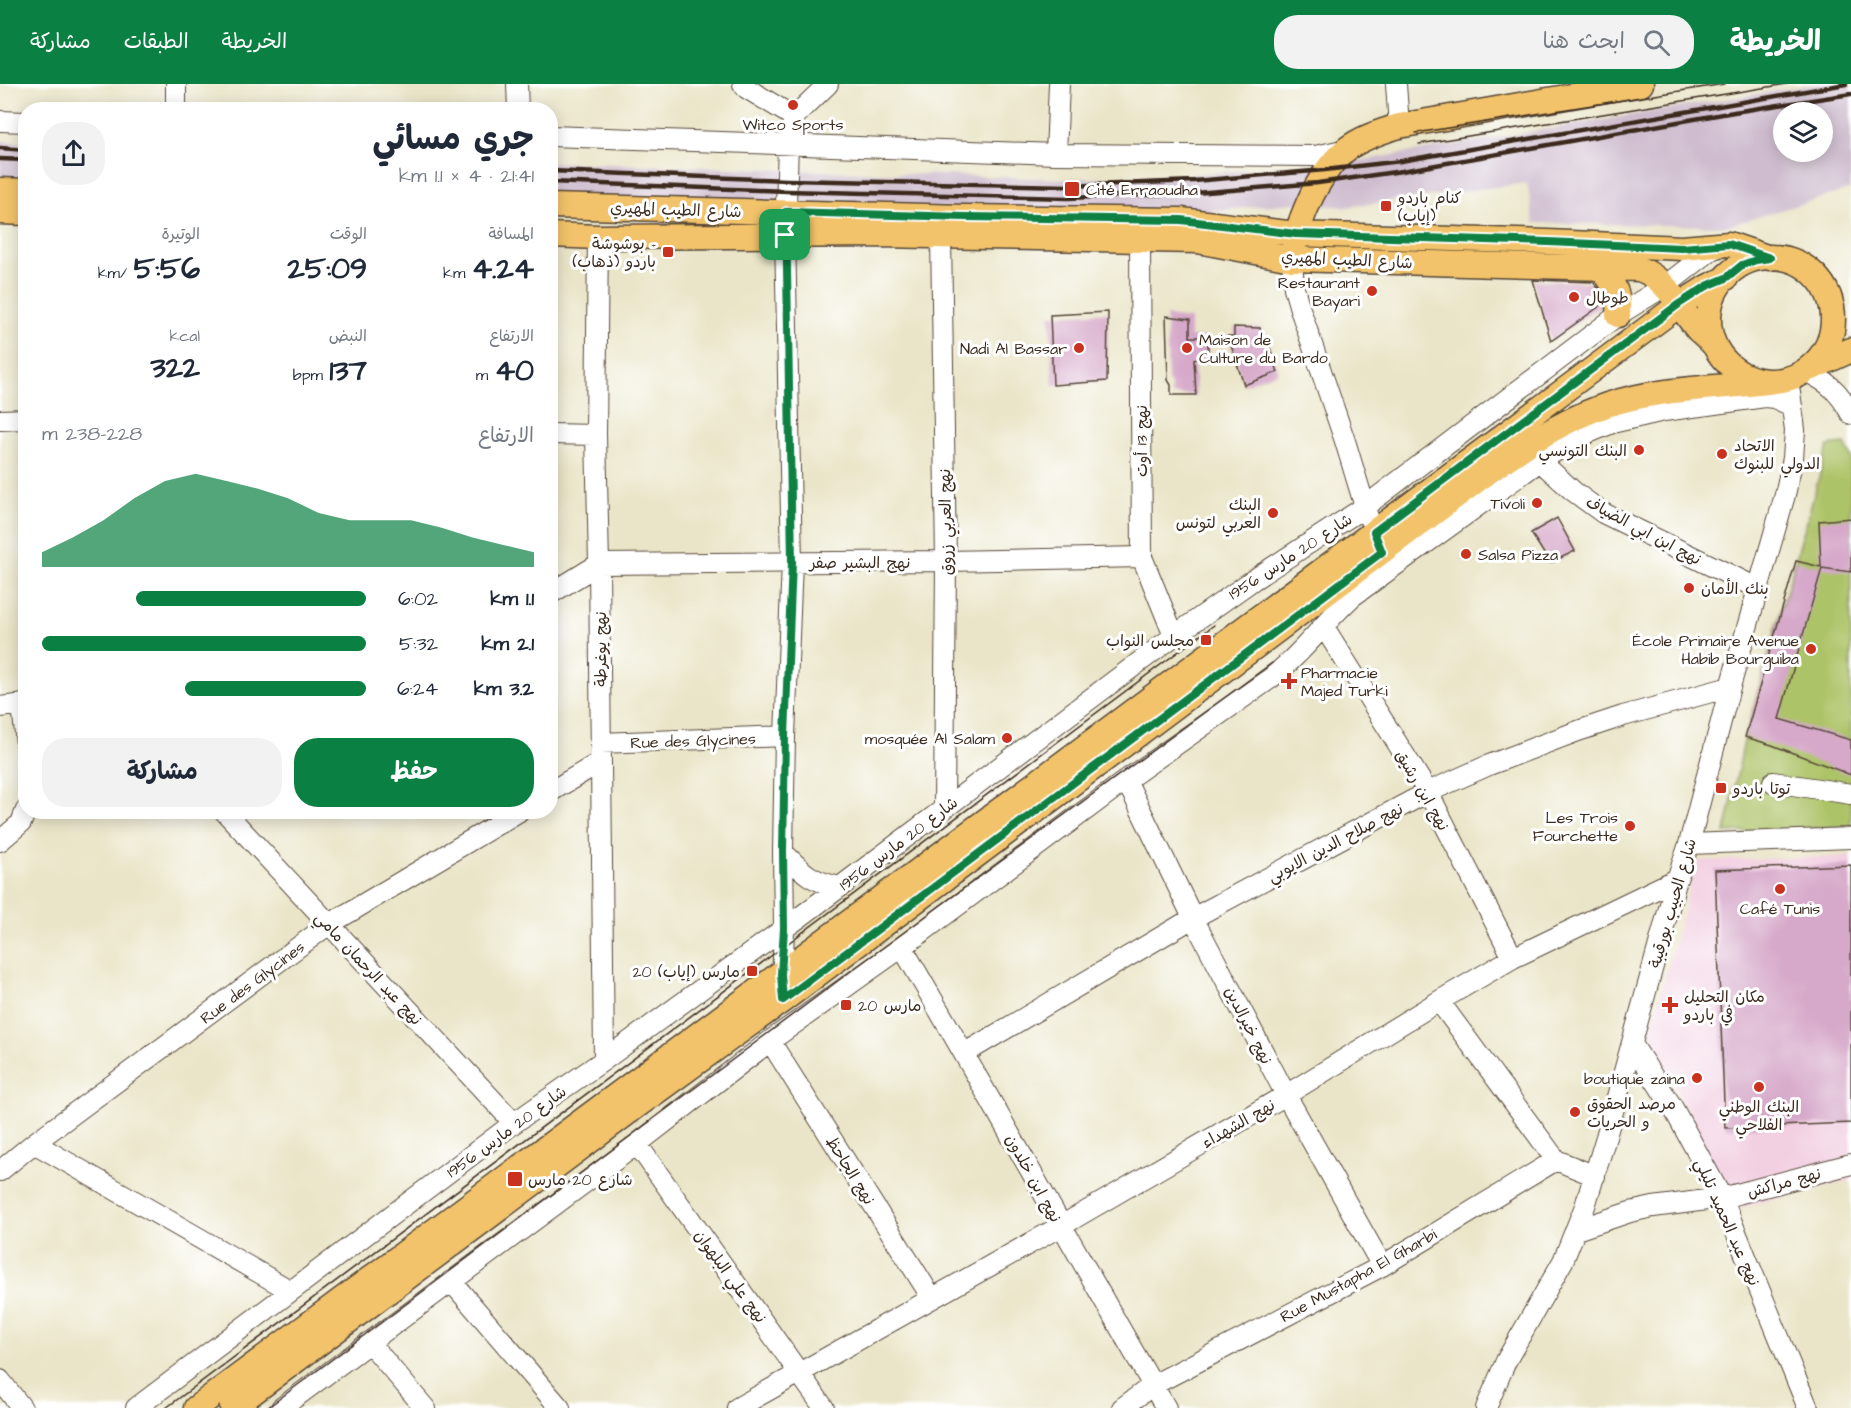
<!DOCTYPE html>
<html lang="ar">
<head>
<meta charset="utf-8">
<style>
  body { margin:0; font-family:"Architects Daughter","Playpen Sans Arabic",sans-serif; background:#f2f2f3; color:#1f2937; direction:rtl; height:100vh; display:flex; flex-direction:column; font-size:22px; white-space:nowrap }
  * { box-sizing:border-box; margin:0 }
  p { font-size:20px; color:#747a83 }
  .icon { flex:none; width:33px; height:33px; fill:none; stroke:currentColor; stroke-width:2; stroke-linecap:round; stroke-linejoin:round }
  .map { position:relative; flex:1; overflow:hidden; direction:ltr }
  .sheet { position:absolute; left:18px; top:18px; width:540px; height:717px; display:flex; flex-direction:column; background:#fff; border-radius:24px; box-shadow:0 3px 15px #0003; direction:rtl }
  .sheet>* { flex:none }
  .fabs { position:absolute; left:1773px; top:18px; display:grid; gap:12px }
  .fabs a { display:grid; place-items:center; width:60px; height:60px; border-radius:50%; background:#fff; box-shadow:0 3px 15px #0003; font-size:30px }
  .pin { position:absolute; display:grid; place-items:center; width:51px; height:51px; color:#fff; margin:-26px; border-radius:12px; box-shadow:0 3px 9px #0006 }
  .round { display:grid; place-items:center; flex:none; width:63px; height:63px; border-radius:24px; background:#f2f2f3 }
  .summary { display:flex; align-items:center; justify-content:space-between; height:102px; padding:0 24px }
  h1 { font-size:33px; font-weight:700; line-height:45px }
  .figures { display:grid; grid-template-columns:repeat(3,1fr); gap:9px; height:102px; padding:6px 24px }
  .figures div { display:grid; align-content:center }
  .figures b { font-size:30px; font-weight:700 }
  .figures small { font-size:16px; font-weight:400 }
  .figures p { font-size:16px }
  .chart { height:168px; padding:12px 24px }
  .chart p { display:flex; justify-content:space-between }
  .chart svg { width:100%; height:108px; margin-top:6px; fill:#0b8043; opacity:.7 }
  .button { display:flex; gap:12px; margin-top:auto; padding:12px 24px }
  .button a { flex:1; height:69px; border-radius:24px; background:#0b8043; color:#fff; font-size:24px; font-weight:700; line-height:69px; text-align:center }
  .button a+a { background:#f2f2f3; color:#1f2937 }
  ul { padding:0 24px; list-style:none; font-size:20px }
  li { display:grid; grid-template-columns:96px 72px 1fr; align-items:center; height:45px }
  li i { height:15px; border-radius:8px; background:#0b8043 }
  header { display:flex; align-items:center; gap:36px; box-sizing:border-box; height:84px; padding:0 30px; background:#0b8043; color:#fff }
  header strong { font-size:28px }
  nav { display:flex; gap:33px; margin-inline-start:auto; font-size:21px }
  .search { width:420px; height:54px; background:#f2f2f3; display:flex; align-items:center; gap:15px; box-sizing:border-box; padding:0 21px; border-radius:24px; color:#747a83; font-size:22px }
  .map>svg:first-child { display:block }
</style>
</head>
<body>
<header>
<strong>الخريطة</strong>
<div class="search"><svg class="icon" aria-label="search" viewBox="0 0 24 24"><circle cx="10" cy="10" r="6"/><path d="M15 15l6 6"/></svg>ابحث هنا</div>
<nav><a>الخريطة</a><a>الطبقات</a><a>مشاركة</a></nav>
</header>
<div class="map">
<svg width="1851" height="1324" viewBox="0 0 1851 1324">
  <rect width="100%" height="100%" fill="#fff"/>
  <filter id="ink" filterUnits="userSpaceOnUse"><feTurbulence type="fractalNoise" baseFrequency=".0167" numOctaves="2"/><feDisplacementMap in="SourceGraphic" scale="12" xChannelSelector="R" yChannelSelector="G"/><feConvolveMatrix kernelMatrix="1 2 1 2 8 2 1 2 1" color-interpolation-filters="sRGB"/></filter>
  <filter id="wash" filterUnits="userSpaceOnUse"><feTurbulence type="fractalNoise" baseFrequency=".008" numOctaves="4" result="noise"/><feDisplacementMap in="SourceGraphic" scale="24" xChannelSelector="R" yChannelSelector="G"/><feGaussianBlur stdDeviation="1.35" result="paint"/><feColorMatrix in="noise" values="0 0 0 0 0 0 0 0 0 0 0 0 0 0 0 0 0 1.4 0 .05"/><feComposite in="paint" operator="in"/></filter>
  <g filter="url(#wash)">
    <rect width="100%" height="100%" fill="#eae5c8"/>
    <path fill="#f2cfe1" d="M1851,772V1096L1731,1126L1650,948L1697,777Z"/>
    <path fill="#cfbdcf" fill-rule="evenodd" d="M1817,0H1851V105L1727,142L1534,139L1527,99L1346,123L1295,119L1189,129L551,115V78L1063,95L1186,91L1364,76ZM1784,28H1822V68H1784Z
      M0,57L25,59V96L0,95Z"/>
    <path fill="#adc368" stroke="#747643" stroke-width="1.5" d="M1845,360L1851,372V742L1725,749L1745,653L1828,362Z"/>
    <g id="blocks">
      <path fill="#d6a8c9" d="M1533,196L1593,198L1599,205L1603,215L1600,222L1551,257Z
        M1108,228L1107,297L1053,301L1050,231Z
        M1166,232L1190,235V253H1208V277L1194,275L1196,311H1171V301L1168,296Z
        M1234,243L1260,244L1264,257L1268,258L1278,288L1244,301L1228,252H1234Z
        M1557,434L1575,467L1550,479L1531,449Z
        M1851,434V488L1822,484L1779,635L1851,656V691L1772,661L1745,653L1796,477L1821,483L1819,437Z
        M1851,781V1039L1725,1044L1715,786Z"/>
    </g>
  </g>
  <g filter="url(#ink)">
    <use href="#blocks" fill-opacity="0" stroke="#554638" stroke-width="1.5"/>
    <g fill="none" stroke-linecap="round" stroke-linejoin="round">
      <defs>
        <path id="minor" d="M176,0V26
          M517,0L518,26
          M743,0L746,4L794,33
          M1396,0L1399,42
          M0,37L26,38
          M550,52L1056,70L1315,72L1343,66
          M1056,70L1059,0
          M941,152L946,477L944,725
          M598,153L596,351L599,480L604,976
          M1140,157L1142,473L1174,552
          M1292,175L1294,204L1300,225L1345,357L1368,433
          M1805,287C1828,298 1839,307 1851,330
          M0,336L26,335
          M550,350L596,351
          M1540,377L1573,407L1603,429L1757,504
          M550,510L599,480L946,477L1142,473
          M1324,543L1428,708L1513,874
          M22,620L26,660
          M0,623L26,620
          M600,659L785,652
          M1126,696L1193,834L1286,1011L1382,1182
          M1773,698L1851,710
          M550,708L600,678
          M225,728L514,1039
          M0,757L21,739L26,726
          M1689,760L1851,754
          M783,768C804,789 810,797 840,803
          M902,863C992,1016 1077,1171 1166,1324
          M782,900L784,845L783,768L785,652L792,478L785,151L788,61L794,33L828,0
          M1439,917L1556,1076
          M770,957L932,1214
          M1632,960L1673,1024L1722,1114L1808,1324
          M965,969L1193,834L1428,708L1489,681L1578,647L1623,632L1730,603
          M34,1059L291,1207
          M637,1060L824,1324
          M0,1087L34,1059L328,841L518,728
          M1576,1146L1630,1128L1653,1123L1722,1114L1851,1080
          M451,1197L560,1324
          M369,1258L425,1324
          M0,1296L22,1324
          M136,1324L514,1039L604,976L800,833L1174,552L1253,496L1363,424L1618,231L1665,202L1711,166L1721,162
          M281,1324L637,1060L770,957L902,863L1126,696L1271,594C1304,568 1324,538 1353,512L1540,377L1581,352L1612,339L1664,327L1765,313L1774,314L1792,322
          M737,1324L1061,1142L1286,1011L1439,917L1513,874L1677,795
          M1122,1324L1153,1301L1382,1182L1556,1076L1595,1092
          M1486,1324L1506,1277L1563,1177L1585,1122L1606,1053L1677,795L1689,760L1730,603L1785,411L1793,374L1795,346L1790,308L1786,295"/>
        <path id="major" d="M0,106L26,107
          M550,122L965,133L1181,136L1296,150L1548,158L1682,164L1729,160L1770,174
          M0,128L26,129
          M550,151L598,153L878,151L1198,157L1292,175L1639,185C1667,194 1680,225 1698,246C1704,251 1710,257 1715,262
          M1294,163C1297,145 1304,128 1312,111C1335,67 1352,56 1399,42L1641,0
          M1709 235a62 62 0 1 1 124 0a62 62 0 1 1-124 0Z
          M1597,183C1613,193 1620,212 1618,231
          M1812,284L1851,266
          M196,1324L1679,221L1707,203L1726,194
          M232,1324L634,1024L783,916L1503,377C1536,354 1569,334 1607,321C1661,303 1719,305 1774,297"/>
      </defs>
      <use href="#minor" stroke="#554638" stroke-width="22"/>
      <use href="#major" stroke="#554638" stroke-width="27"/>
      <use href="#minor" stroke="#fff" stroke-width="20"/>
      <use href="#major" stroke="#f2c36a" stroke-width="24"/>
      <path stroke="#3b2a1e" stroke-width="1.5" d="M1416,49L1724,0
        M1419,60L1787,0
        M166,1324L1214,541
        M267,1324L855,884L1272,579"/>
      <path stroke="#3b2a1e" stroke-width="4.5" d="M0,64L26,66
        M0,75L26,76
        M550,87L787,96L1068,102L1194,97L1325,86L1401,77L1846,0
        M550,98L787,107L1068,114L1195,109L1318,99L1402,87L1734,28L1851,10"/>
    </g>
  </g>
  <g fill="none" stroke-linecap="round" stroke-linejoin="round" filter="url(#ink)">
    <defs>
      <path id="route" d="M786,128L965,133L1181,136L1296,150L1548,158L1682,164L1729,160L1770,174L1756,176L1742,181L1726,194L1707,202L1679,220L1414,418L1374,448L1382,468L783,916L781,890L784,844L783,768L785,652L792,478Z"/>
    </defs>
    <use href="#route" stroke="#fff" stroke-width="12"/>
    <use href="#route" stroke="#0b8043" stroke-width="8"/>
  </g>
  <g fill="#c8321e" stroke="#fff" stroke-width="2">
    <circle cx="793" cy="21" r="6"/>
    <rect x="1064" y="97" width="16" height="16" rx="3"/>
    <rect x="1380" y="116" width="12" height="12" rx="3"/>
    <rect x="662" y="162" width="12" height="12" rx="3"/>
    <circle cx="1372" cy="207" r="6"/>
    <circle cx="1574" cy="213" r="6"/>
    <circle cx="1079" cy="264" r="6"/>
    <circle cx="1187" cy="264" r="6"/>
    <circle cx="1639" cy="366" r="6"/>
    <circle cx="1722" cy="370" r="6"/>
    <circle cx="1537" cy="419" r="6"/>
    <circle cx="1273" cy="429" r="6"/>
    <circle cx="1466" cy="470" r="6"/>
    <circle cx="1689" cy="504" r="6"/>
    <rect x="1200" y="550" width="12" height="12" rx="3"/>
    <circle cx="1811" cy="565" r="6"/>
    <path d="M1286 588h6v6h6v6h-6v6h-6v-6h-6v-6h6z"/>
    <circle cx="1007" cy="654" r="6"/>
    <rect x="1715" y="698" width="12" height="12" rx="3"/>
    <circle cx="1630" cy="742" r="6"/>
    <circle cx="1780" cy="805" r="6"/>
    <rect x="746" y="881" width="12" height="12" rx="3"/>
    <rect x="840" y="915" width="12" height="12" rx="3"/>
    <path d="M1667 912h6v6h6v6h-6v6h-6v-6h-6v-6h6z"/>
    <circle cx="1697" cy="994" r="6"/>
    <circle cx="1759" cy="1003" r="6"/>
    <circle cx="1575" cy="1028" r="6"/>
    <rect x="507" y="1087" width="16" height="16" rx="3"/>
  </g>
  <g text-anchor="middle" stroke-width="6" stroke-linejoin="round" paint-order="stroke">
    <g font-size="16" fill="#3b2a1e" stroke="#fff" text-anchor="start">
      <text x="793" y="46" text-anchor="middle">Witco Sports</text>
      <text x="1086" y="111">Cité Erraoudha</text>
      <text x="1398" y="119">كنام باردو<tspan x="1398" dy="18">(إياب)</tspan></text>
      <text x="656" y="165" text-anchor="end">بوشوشة -<tspan x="656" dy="18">باردو (ذهاب)</tspan></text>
      <text x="1360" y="204" text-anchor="end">Restaurant<tspan x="1360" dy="18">Bayari</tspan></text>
      <text x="1586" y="219">طوطال</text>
      <text x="1199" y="261">Maison de<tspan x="1199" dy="18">Culture du Bardo</tspan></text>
      <text x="1067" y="270" text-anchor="end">Nadi Al Bassar</text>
      <text x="1734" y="367">الاتحاد<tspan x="1734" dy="18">الدولي للبنوك</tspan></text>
      <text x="1627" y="372" text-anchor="end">البنك التونسي</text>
      <text x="1525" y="425" text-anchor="end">Tivoli</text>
      <text x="1261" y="426" text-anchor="end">البنك<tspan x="1261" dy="18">العربي لتونس</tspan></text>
      <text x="1478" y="476">Salsa Pizza</text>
      <text x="1701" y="510">بنك الأمان</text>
      <text x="1194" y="562" text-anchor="end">مجلس النواب</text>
      <text x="1799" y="562" text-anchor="end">École Primaire Avenue<tspan x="1799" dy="18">Habib Bourguiba</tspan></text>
      <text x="1301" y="594">Pharmacie<tspan x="1301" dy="18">Majed Turki</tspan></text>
      <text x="995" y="660" text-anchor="end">mosquée Al Salam</text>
      <text x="1733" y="710">توتا باردو</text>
      <text x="1618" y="739" text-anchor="end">Les Trois<tspan x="1618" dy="18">Fourchette</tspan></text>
      <text x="1780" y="830" text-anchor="middle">Café Tunis</text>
      <text x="740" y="893" text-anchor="end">20 مارس (إياب)</text>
      <text x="1684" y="918">مكان التحليل<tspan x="1684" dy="18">في باردو</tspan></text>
      <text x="858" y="927">20 مارس</text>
      <text x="1685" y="1000" text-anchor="end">boutique zaina</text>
      <text x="1587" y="1025">مرصد الحقوق<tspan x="1587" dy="18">و الحريات</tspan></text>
      <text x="1759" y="1028" text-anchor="middle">البنك الوطني<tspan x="1759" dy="18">الفلاحي</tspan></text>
      <text x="528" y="1101">شارع 20 مارس</text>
    </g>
    <g font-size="16" fill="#3b2a1e" stroke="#fff">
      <text transform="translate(676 125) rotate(2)" y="6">شارع الطيب المهيري</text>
      <text transform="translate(1347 175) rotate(3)" y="6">شارع الطيب المهيري</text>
      <text transform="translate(1141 357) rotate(-90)" y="6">نهج 13 أوت</text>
      <text transform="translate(945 438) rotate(-91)" y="6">نهج العربي زروق</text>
      <text transform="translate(1644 446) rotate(28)" y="6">نهج ابن ابي الضياف</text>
      <text transform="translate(1290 472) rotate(-33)" y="6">شارع 20 مارس 1956</text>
      <text x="860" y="484">نهج البشير صفر</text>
      <text transform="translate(600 565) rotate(-90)" y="6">نهج يوغرطة</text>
      <text transform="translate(693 656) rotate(-2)" y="6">Rue des Glycines</text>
      <text transform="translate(1423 706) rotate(60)" y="6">نهج ابن رشيق</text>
      <text transform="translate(1335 758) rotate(-28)" y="6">نهج صلاح الدين الايوبي</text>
      <text transform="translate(898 759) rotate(-37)" y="6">شارع 20 مارس 1956</text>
      <text transform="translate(1672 819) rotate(-74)" y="6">شارع الحبيب بورقيبة</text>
      <text transform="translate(369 884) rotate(47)" y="6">نهج عبد الرحمان مامي</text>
      <text transform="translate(252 898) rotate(-37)" y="6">Rue des Glycines</text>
      <text transform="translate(1249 941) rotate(63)" y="6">نهج خيرالدين</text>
      <text transform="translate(1238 1039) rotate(-30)" y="6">نهج الشهداء</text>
      <text transform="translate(506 1047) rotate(-36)" y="6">شارع 20 مارس 1956</text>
      <text transform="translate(851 1086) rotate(58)" y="6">نهج الجاحظ</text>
      <text transform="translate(1034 1094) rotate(61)" y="6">نهج ابن خلدون</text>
      <text transform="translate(1784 1098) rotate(-15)" y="6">نهج مراكش</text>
      <text transform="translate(1728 1138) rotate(66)" y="6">نهج عبد الحميد تليلي</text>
      <text transform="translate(1358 1191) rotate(-29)" y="6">Rue Mustapha El Gharbi</text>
      <text transform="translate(731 1192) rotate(54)" y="6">نهج علي البلهوان</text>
    </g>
  </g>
</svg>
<div class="fabs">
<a><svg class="icon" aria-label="layers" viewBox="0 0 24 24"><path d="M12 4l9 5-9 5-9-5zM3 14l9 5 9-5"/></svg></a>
</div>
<div class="pin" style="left:785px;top:151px;background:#1e9e55"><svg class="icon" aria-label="arrive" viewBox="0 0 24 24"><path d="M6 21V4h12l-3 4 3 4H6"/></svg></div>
<section class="sheet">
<div class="summary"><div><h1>جري مسائي</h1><p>21:41 · 4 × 1.1 km</p></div><a class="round"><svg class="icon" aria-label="share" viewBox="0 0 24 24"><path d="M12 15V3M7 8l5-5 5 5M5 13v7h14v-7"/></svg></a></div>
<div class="figures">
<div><p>المسافة</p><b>4.24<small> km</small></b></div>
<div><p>الوقت</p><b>25:09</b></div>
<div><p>الوتيرة</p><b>5:56<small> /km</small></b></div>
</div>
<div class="figures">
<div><p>الارتفاع</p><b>40<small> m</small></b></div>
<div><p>النبض</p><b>137<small> bpm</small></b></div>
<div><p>kcal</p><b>322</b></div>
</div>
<div class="chart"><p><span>الارتفاع</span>228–238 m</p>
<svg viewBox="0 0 160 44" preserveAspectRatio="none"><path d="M0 44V38L10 32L20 25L30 16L40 9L50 6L60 9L70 12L80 16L90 22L100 25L110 25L120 25L130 28L140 32L150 35L160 38V44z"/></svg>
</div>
<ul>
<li><b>1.1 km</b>6:02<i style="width:71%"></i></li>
<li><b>2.1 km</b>5:32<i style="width:100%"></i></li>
<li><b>3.2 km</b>6:24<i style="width:56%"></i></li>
</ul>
<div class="button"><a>حفظ</a><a>مشاركة</a></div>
</section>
</div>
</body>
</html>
